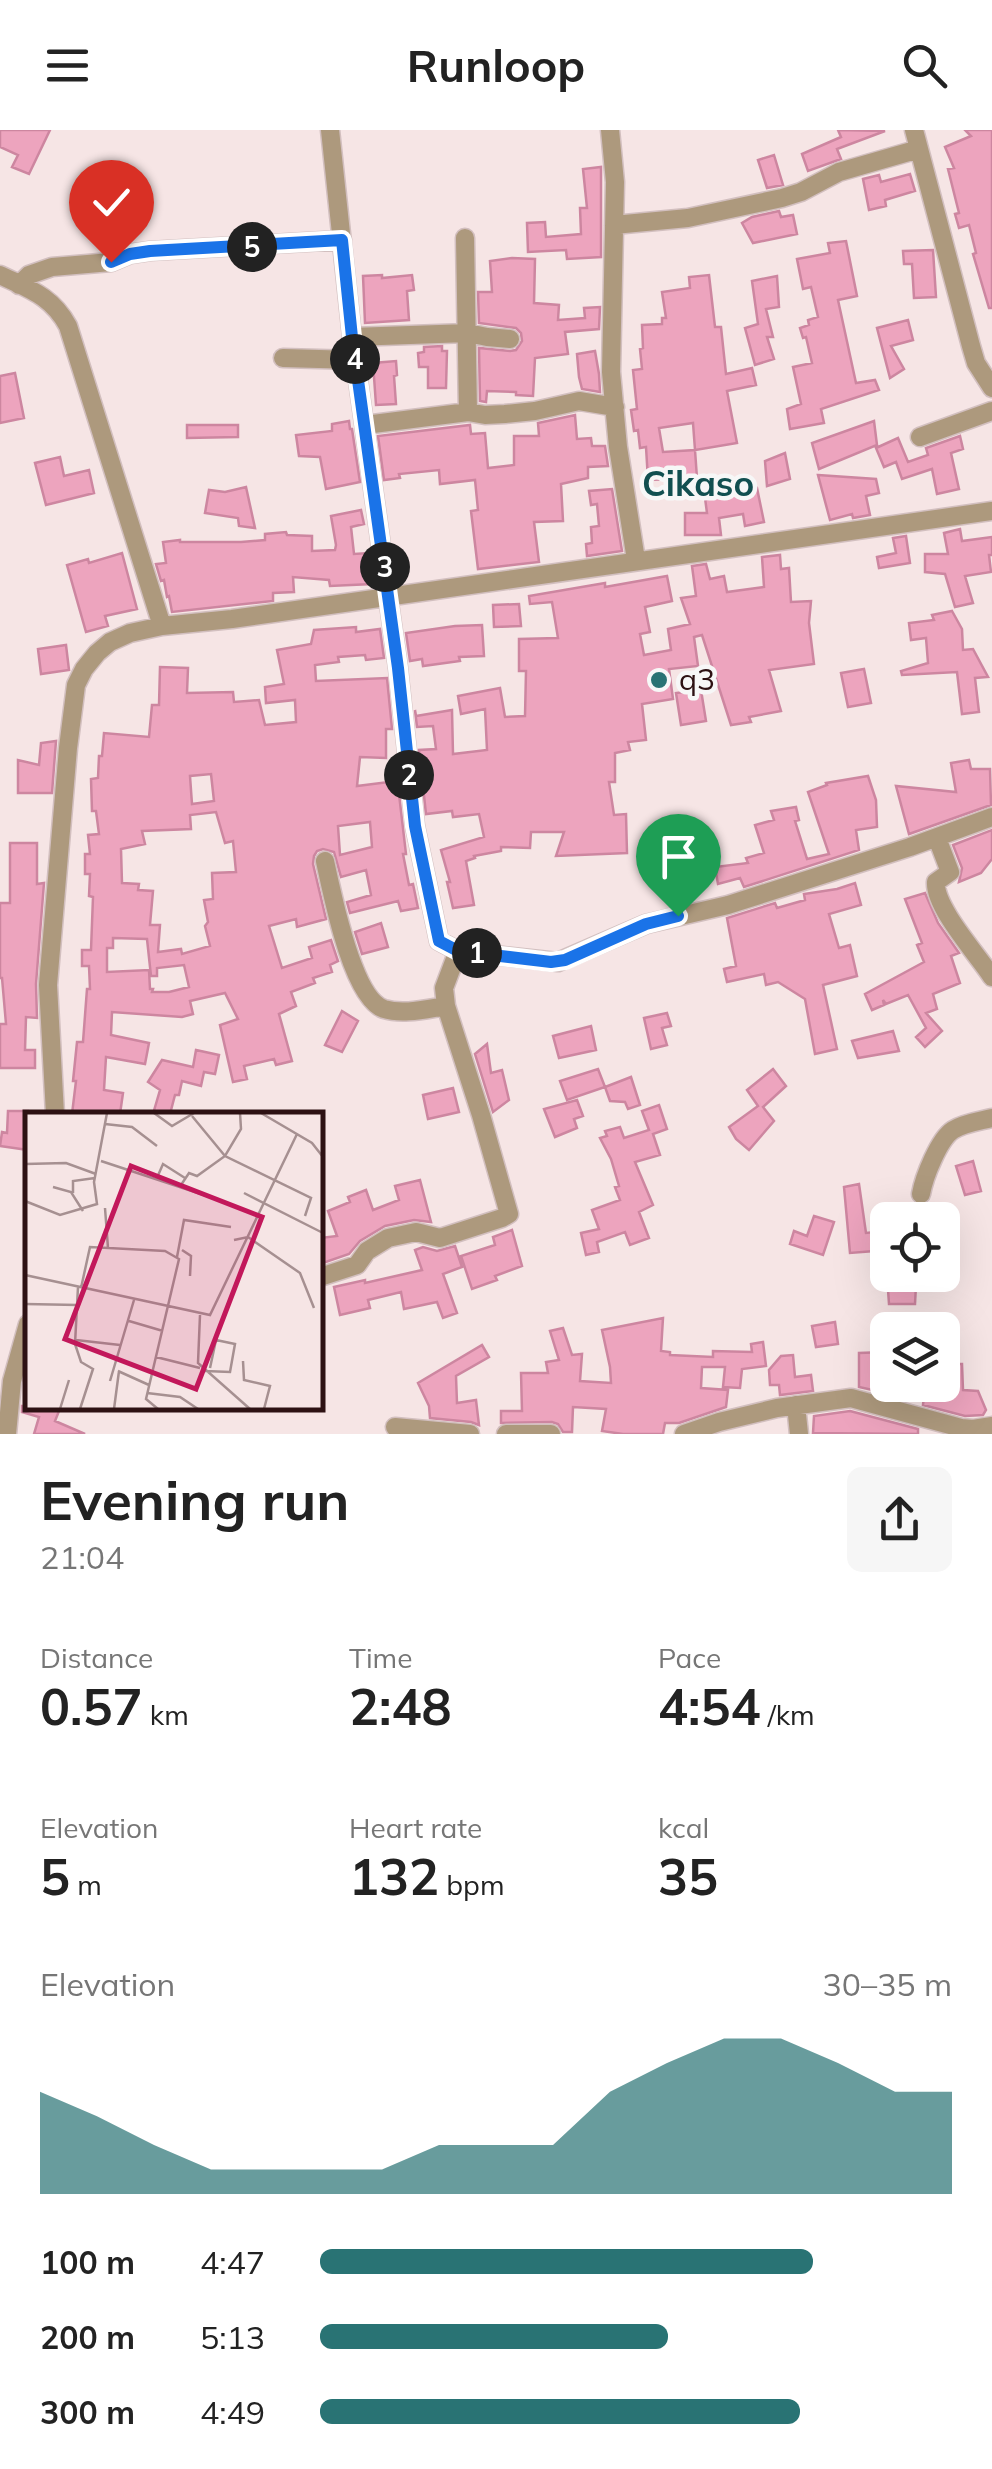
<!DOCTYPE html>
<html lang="en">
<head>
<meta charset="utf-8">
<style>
  body { margin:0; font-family:Mulish,sans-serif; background:#f6f6f6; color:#222; height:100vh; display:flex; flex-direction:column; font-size:38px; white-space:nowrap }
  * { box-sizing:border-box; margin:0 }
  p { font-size:32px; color:#767676 }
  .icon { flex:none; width:55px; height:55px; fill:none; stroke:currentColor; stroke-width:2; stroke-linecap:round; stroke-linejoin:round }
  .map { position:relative; height:1304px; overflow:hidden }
  .panel { display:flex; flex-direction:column; background:#fff; flex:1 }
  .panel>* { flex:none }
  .fabs { position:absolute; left:870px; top:1072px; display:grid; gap:20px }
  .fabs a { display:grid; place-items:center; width:90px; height:90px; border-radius:15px; background:#fff; box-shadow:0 10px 40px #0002; font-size:50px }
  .pin { position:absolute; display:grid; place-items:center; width:85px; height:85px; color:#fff; margin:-102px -42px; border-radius:50% 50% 50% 0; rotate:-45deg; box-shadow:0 0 10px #0007 }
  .pin .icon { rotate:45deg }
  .km { position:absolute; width:50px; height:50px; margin:-25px; border-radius:50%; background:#222; color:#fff; font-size:28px; line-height:50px; text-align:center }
  .round { display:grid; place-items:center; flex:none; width:105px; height:105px; border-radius:15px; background:#f6f6f6 }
  .head { display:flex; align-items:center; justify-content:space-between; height:170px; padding:0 40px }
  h1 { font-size:55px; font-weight:700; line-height:75px }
  .stats { display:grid; grid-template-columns:repeat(3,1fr); gap:15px; height:170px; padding:10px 40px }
  .stats div { display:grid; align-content:center }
  .stats b { font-size:50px; font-weight:700 }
  .stats small { font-size:28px; font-weight:400 }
  .stats p { font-size:28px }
  .chart { height:280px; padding:20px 40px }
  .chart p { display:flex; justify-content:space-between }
  .chart svg { width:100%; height:180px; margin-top:10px; fill:#297374; opacity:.7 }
  ul { padding:0 40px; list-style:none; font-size:32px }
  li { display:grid; grid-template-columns:160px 120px 1fr; align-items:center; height:75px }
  li i { height:25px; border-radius:12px; background:#297374 }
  header { display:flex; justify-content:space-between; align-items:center; height:130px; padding:0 40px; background:#fff; font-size:45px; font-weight:700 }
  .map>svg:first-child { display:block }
</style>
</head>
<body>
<header><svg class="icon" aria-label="menu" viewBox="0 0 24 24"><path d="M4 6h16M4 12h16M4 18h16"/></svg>Runloop<svg class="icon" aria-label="search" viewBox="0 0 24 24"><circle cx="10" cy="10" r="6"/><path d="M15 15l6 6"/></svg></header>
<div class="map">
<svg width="992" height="1304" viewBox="0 0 992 1304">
  <rect width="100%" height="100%" fill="#f6e5e5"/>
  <path fill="#eda4be" stroke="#cd86a0" stroke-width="2.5" fill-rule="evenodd" d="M0,0H50L29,44L12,37L18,25L0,17Z
    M838,0L885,1L837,19L841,29L808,41L802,24L841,7Z
    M965,0H992V178H989L973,124L976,123L969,95L959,98L955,84L959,83L948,39L954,38L945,17L971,6Z
    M774,25L783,55L767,58L758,30Z
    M601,37V127L567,129L566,120L528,122L527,93L545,92L546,107L581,104L580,78H587L583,39Z
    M910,44L915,61L885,70L886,76L869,80L863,49L879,45L881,52Z
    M779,81L781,87L793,85L797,104L753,113L742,93L752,87Z
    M846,111L857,166L838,170L856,253L875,250L879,260L821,279L824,293L790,299L787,279L801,274L793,237L812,233L806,207L803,208L800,198L809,195L808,190L818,187L811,157L803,159L797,129L830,123L828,113Z
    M933,120L936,167L914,168L912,134H904L903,121Z
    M512,128L535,129L534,173L559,175L558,190L585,188L584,178L600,177L599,199L565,202L568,224L535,228L533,266L516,265V262L487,261L486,272L480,271L479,218L510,221L516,220L522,211L521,203L516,198L479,193L478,162H492L490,131Z
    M382,145V148L412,145L414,160L407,161L409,190L365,193L363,146Z
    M709,145L715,197H721L726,244L752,238L756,255L727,261L737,313L695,320L697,348L648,350L646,317L640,318L638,300L634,301L631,280L637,279L633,240L642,239L640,219L643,218L642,195L662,194V188H666L662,162L690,158L689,147ZM693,293L695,320L663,322L659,298Z
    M777,146L779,177L766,179L773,207H767L774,229L755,235L745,198L758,194L752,151Z
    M908,190L913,210L891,216L904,239L890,248L877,198Z
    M442,216V221H447L446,258H428V237H419L418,223L424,222V217Z
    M595,221L599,244L600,262L582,259L579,247L577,224Z
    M396,231L397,245L394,246L396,274L376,275L373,233Z
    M15,243L24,288L0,293V246Z
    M575,285L577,309L591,308L592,316H605L608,336L588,337V348L561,354L563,391L534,392L539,432L478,439L471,381L478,380L475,350L440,354L439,340L399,344L400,348L384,350L378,306L470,295L471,304L485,303L488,338L514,335V306H539L538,293Z
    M349,291L350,299H352L360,352L326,359L320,327L299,326L296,305L332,301V294Z
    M874,291L877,315L819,339L812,313Z
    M187,295H238V307L187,308Z
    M960,306L963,319L951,323L959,359L937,364L932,339L902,349L896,332L884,337L876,318L898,308L908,332L928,325L926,318Z
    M785,323L790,349L767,356L765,331Z
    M60,327L64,346L89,340L94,363L46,375L35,333Z
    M818,345L876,349L879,363L866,366L870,385L853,388L852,384L830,390Z
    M246,357L255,398L239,396L238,388L205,383L209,360L225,362Z
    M757,358L764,392L745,396L743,384L719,388L721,405H685V383H707L705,368Z
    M612,359L622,421L587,426L586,414L592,413L591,397L599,396L597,374L591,375L589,361Z
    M361,380L364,394L351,397L354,424L369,423L372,454L330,456L329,450L293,447L294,462L273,463V471L172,482L169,466L167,467L164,450L161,451L156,434L166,433L163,412L180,410V412H241L265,410V404L286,402L287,405L312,406V421L335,420L336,415L331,386Z
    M960,399L962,411L992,407V425H989L991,442L965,446L973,473L955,477L945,444L925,442V424H948L944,403Z
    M906,406L910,433L879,438L877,427L896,423L893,408Z
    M122,423L137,479L105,486L108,496L86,502L67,435L88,429L89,433Z
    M780,425L781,439L789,438L791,472L811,471L809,493L814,534L769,540L781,581L749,587L751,592L731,595L702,505L694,507L698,536L669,539L673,569L642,574L646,610L628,612L630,620L615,623V652H609L614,685L626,684L627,723L556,726L564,702H531L530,718L501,717V721L474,726L475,728L466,731L474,775L453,778L447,752H450L441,720L484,707L479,684L453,687L452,681L426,684L419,620L436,619L433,596L417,597L415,580L416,586L452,580L453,624L487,620L485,579L461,584L458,566L500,558L505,587L525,586L526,541H519V509L558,508L552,472L530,474L529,466L605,453V457L667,446L672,471L645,477L650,502L640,504L644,525L671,520L668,499L690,494L681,468L696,466L692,436L706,434L710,449L724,446L727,462L764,457L762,427Z
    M519,474L521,496L494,497L493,475Z
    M952,481L962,499L963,520L973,519L988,547L975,548L979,582L962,584L957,542L902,545L901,541L928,533L926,508L911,510L909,493L934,490L932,485Z
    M482,495L484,526L459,527L460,531L423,536L422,529L410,531L406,503L455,496Z
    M356,497V502L380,499L384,528L366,530L365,525L338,527L339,532L315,535L316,551L387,548L392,599H386V628L360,627L357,656L397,651V647L406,724H403L409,755L413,754L418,778L401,781L398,771L350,783L347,772L371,765L366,740L341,747L334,722L323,719L317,721L314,726L313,734L326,789L297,797L296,789L269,796L282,838L312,828L309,817L331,810L338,831L330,835L332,842L313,848L315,853L291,862L296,876L279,884L292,931L276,935L274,929L244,936L247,949L233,952L220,895L238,889L225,863L190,871L193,884L182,887L112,882L111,905L149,913L145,934L106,927L104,960L123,963L120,984H72L76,951H73L77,912H83L87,859H90L89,836H82V820H91L93,767L89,766L90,744H85V724H90L88,705L99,704L96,681H92L91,649L98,648L99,626H102L104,603L149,607L152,575H159L160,537L188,538L187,563L233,562L234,572L259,570L265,595L296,592L295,570L266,573L265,557L284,554L277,520L311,514L314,500ZM211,644L214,671L192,674L190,646ZM216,682L225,713L233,711L236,742L212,743L213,769L204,770L208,792L205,796L210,816L182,824L181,819L158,822L160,795H150L153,761L138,760L139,754L122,753L121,719L145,714L142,701L191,699L190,685ZM370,692L372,717L340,725L338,696ZM113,808L147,809L151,846H157V838L184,835L189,857L169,862H152L153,859H150L149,840L107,842V818H113Z
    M66,515L69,540L41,544L38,519Z
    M864,539L871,573L848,577L841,543Z
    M701,560L706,591L681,595L676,563Z
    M56,611L52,663H18V630L39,635L41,613Z
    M969,630L971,639H990L991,675L909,704L896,656L956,662L951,633Z
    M868,646L876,670L877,697L856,700L859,720L744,757L740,748L718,754L715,737L748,733L746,728L764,723L755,695L774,690L771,681L796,677L799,690L795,691L807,729L829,724L808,662L827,655L826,653Z
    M992,700V729L981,743L959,752L962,738L953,715Z
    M10,713H37V754L44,753L36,854L37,888L26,887L25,920H35V938H0V894H6L2,848H0V773H10Z
    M855,753L861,775L829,784L839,818L850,815L857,846L823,855L837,919L815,924L805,869L778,852L766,855L764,844L727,852L724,839L736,836L727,788L775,773L777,778L805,770L804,764L837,759Z
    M925,763L938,793L959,823L951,826L960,853L933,864L937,879L926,883L942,901L925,917L916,907L926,898L908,865L886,874L883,870L884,875L872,880L865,864L924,832L917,815L922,813L905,769Z
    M381,793L388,817L362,824L355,802Z
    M342,881L358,891L342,922L325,915Z
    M667,883L671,896L662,898L667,915L651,919L644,888Z
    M591,896L596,920L559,928L553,906Z
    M893,901L899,921L858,928L852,911Z
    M487,914L491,943L502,940L509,970L493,982L475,924Z
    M196,920L219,925L215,944L204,942L201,956L182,951L179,965H175L170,984H153L160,960L148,952L162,930L193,937Z
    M598,939L605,957L567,970L560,951Z
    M773,939L786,956L763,977L774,991L749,1020L736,1009L729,997L758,976L747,960Z
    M631,947L640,975L628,979L625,972L610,971L605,957Z
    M453,958L459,982L428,989L423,965Z
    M577,970L583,986L574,989L577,998L555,1007L544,979Z
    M659,975L667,999L653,1004L660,1025L635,1032L653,1075L639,1082L649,1108L630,1115L625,1102L597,1112L599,1122L586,1125L581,1103L599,1099L592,1080L620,1070L615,1057L619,1056L611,1029L600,1008L607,1006L605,1001L620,997L624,1008L649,1000L642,981Z
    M8,981H28V1020L0,1016L2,1002L7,1003Z
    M973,1031L981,1061L965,1065L956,1036Z
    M420,1050L431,1092L414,1090L385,1096L360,1111L349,1124L320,1134V1108L337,1106L328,1081L350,1072L348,1067L366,1060L373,1080L399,1070L395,1056Z
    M859,1054L866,1103L885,1101L887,1120L850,1123L844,1057Z
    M814,1086L834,1092L823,1125L790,1114L794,1101L807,1106Z
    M512,1100L522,1136L495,1146L497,1150L472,1159L461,1126L495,1115L493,1107Z
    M455,1116L462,1137L443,1144L457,1183L443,1188L437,1172L404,1179L401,1162L368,1170L370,1178L340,1185L334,1157L365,1150V1153L422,1140L415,1120L423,1117L437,1121Z
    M887,1145H921L916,1155L915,1174H889Z
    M663,1188L661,1221L670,1222V1225L713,1227V1221L752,1222L751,1214L763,1212L766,1236L742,1239L740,1258L723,1257L725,1237H702L701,1258L728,1260L726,1277L679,1293H665L663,1304H623L602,1301L606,1279L573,1277L572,1302H563L558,1294L552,1292L501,1293V1281H522L521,1243H548L546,1232L559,1230L550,1201L563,1198L572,1225L582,1224L580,1251L611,1253L610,1237L602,1200Z
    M835,1192L838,1214L816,1217L812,1196Z
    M482,1215L489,1227L456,1246L457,1273L476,1270L479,1295L471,1292L430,1288L429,1276L418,1253Z
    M885,1222L886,1263L859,1257V1223Z
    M793,1225L795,1247L811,1245L813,1261L780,1265L779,1255H770L769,1240L781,1226Z
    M942,1234H962L963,1260L978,1261L986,1280L983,1285L965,1286L923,1275L925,1255H942Z
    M22,1276H61L55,1291L85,1304H34L39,1287L22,1282Z
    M850,1281L918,1299V1304L813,1303L814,1286Z"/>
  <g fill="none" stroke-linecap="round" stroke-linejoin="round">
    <defs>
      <path id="minor" d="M330,0L352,207L398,538L415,696L439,811L458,821L558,832L646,794L728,775L910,717L992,687
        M610,0L615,52L611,242L618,317L636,430
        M914,0L971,216L976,233L992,258
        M614,95L688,88L782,68L801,62L839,42L919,19
        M465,108L468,282
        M0,145C29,159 52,166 68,196L162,496
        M19,155L29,145L52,137L111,132L130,124L150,121L342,110
        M352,207L468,203L487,207L510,209
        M283,228L355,230
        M365,295L468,282L485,285L505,284L535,281L579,271L615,277
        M920,307L992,281
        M937,708L950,742L936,752C934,777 977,824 992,847
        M325,731C332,763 352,868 384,879C403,885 426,879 446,876
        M55,984L48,855L68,618L76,555L84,539L97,523L110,512L130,503L162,496L232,489L992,381
        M921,1064C924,1047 939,1009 953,1000C964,993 980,991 992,988
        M320,1147L357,1135L367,1121L388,1108L416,1102L440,1108L502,1088L509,1084L481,985L446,876L444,858L458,821
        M796,1275L799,1304
        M395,1297L470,1304
        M7,1304L12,1251L28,1194
        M506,1304H551
        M684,1304L719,1292L777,1278L851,1268L961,1298L973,1299L992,1296"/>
    </defs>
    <use href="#minor" stroke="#d2bfbf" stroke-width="21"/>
    <use href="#minor" stroke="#ad997d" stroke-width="18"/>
  </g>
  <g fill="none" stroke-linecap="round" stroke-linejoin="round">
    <defs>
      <path id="route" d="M111,132L130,124L150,121L342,110L352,207L398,538L415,696L439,811L458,821L551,832L565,830L646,794L678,786"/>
    </defs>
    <use href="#route" stroke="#fff" stroke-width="20"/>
    <use href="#route" stroke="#1a73e8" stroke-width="12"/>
  </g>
  <circle fill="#297374" stroke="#f7f7f7" stroke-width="4" cx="659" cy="550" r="10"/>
  <g text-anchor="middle" stroke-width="9" stroke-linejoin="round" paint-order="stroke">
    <g font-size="30" fill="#2d1113" stroke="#f7f7f7" text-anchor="start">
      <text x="679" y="560">q3</text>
    </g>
    <g font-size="35" font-weight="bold" fill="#114f50" stroke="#f7f7f7">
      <text x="698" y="366">Cikaso</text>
    </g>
  </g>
  <g transform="translate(25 982)">
    <rect width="298" height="298" fill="#f6e5e5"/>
    <path fill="none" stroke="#a69091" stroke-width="2.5" d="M129,1L147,14L169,1M236,1L287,31L298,45M167,4L200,44L286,86L280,104M80,12L107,15L132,34M76,49L185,85M0,52L41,51L71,62M131,68L138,52L160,66M156,73L164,61L172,64L200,44L216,17L215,1M28,75L46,80L58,99M48,81V69L70,66M219,81L298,121M0,89L35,103L72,92L69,70L82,1M80,96L83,136M209,128L223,125L275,161L289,196M157,138L166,144L165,164M152,145L159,108L206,115M0,163L185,203L272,22M53,175L50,232L56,250L68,257L55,297M56,176L65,135L140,139L154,147L121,287L133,297M0,192L53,193M175,203L173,251L225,297M104,209L138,219M51,228L95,233M131,245L175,256M218,249L219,268L245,274L239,297M93,259L124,273M180,259L205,260L210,232L191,228L185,256M85,269L109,188M122,281L155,285L173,297M35,297L44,268M89,297L94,259"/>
    <path fill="#c2185b" fill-opacity="0.15" stroke="#c2185b" stroke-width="5" d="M106,54L237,105L171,277L40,227Z"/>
    <rect width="298" height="298" fill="none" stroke="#2d1113" stroke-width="5"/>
  </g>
</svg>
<div class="fabs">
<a><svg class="icon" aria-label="locate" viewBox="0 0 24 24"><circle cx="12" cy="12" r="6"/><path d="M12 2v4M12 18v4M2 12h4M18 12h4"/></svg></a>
<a><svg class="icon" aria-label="layers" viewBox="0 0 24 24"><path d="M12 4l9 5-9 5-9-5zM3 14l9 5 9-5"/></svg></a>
</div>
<div class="pin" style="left:678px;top:786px;background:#1e9e55"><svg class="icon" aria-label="arrive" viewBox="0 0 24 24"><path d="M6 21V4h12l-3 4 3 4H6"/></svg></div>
<div class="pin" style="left:111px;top:132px;background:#d93025"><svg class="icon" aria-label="check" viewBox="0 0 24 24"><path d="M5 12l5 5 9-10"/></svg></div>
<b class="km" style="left:477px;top:823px">1</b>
<b class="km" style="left:409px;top:645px">2</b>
<b class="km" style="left:385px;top:437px">3</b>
<b class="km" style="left:355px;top:229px">4</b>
<b class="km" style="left:252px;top:117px">5</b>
</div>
<section class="panel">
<div class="head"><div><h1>Evening run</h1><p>21:04</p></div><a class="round"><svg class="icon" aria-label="share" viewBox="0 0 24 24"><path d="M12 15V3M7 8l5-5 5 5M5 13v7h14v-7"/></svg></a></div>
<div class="stats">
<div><p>Distance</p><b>0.57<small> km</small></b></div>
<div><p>Time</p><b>2:48</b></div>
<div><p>Pace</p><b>4:54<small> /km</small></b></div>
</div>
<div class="stats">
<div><p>Elevation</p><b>5<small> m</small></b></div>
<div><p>Heart rate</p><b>132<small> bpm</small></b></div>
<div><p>kcal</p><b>35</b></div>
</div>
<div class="chart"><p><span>Elevation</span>30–35 m</p>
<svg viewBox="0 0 160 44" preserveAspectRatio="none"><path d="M0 44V19L10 25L20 32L30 38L40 38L50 38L60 38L70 32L80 32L90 32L100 19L110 12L120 6L130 6L140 12L150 19L160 19V44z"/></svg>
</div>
<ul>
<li><b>100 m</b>4:47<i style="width:78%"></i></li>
<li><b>200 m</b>5:13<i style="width:55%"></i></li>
<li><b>300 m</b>4:49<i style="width:76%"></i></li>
</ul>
</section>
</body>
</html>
